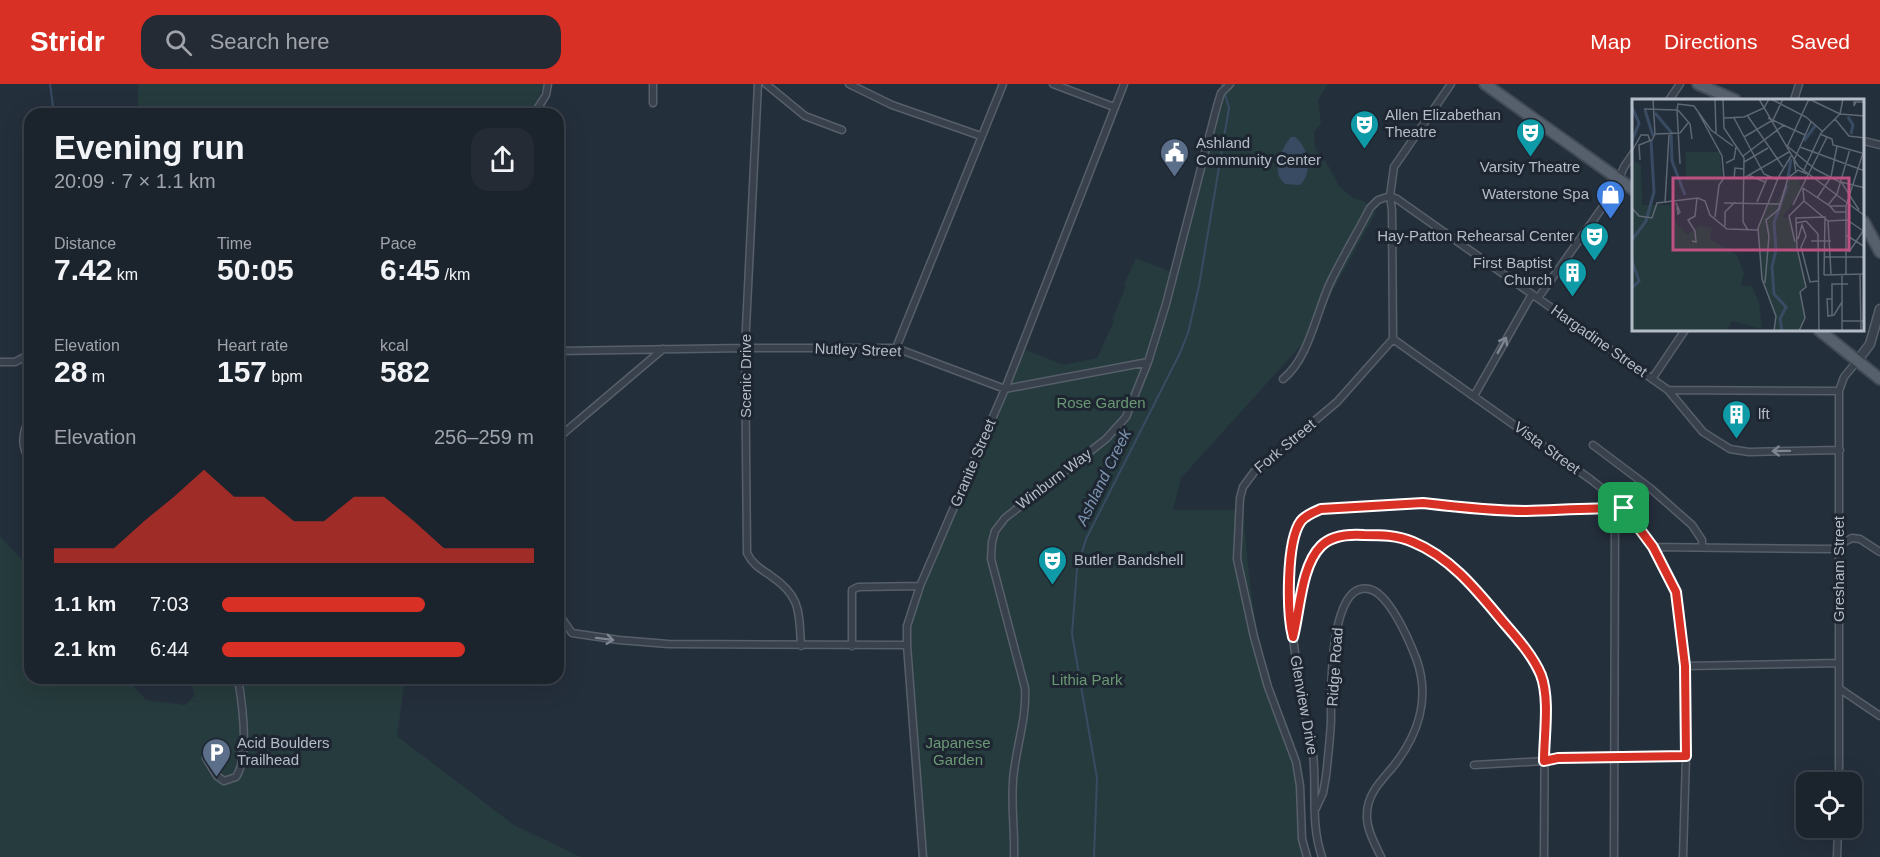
<!DOCTYPE html>
<html lang="en">
<head>
<meta charset="utf-8">
<style>
  body { margin:0; font-family:Arial,sans-serif; background:#242b35; color:#f1f3f6; height:100vh; display:flex; flex-direction:column; font-size:22px; white-space:nowrap }
  * { box-sizing:border-box; margin:0 }
  p { font-size:20px; color:#a0a4aa }
  .icon { flex:none; width:33px; height:33px; fill:none; stroke:currentColor; stroke-width:2; stroke-linecap:round; stroke-linejoin:round }
  .map { position:relative; flex:1; overflow:hidden }
  .panel { position:absolute; left:24px; top:24px; width:540px; height:576px; display:flex; flex-direction:column; background:#1b232d; border-radius:18px; box-shadow:0 6px 24px #0002,0 0 0 2px #394049 }
  .panel>* { flex:none }
  .controls { position:absolute; left:1796px; top:688px; display:grid; gap:12px }
  .controls a { display:grid; place-items:center; width:66px; height:66px; border-radius:12px; background:#1b232d; box-shadow:0 6px 24px #0002,0 0 0 2px #394049; font-size:30px }
  .pin { position:absolute; display:grid; place-items:center; width:51px; height:51px; color:#fff; margin:-26px; border-radius:12px; box-shadow:0 3px 9px #0006 }
  .round { display:grid; place-items:center; flex:none; width:63px; height:63px; border-radius:18px; background:#242b35 }
  .summary { display:flex; align-items:center; justify-content:space-between; height:102px; padding:0 30px }
  h1 { font-size:33px; font-weight:700; line-height:45px }
  .metrics { display:grid; grid-template-columns:repeat(3,1fr); gap:9px; height:102px; padding:6px 30px }
  .metrics div { display:grid; align-content:center }
  .metrics b { font-size:30px; font-weight:700 }
  .metrics small { font-size:16px; font-weight:400 }
  .metrics p { font-size:16px }
  .chart { height:168px; padding:12px 30px }
  .chart p { display:flex; justify-content:space-between }
  .chart svg { width:100%; height:108px; margin-top:6px; fill:#d93025; opacity:.7 }
  ul { padding:0 30px; list-style:none; font-size:20px }
  li { display:grid; grid-template-columns:96px 72px 1fr; align-items:center; height:45px }
  li i { height:15px; border-radius:8px; background:#d93025 }
  header { display:flex; align-items:center; gap:36px; box-sizing:border-box; height:84px; padding:0 30px; background:#d93025; color:#fff }
  header strong { font-size:28px }
  nav { display:flex; gap:33px; margin-inline-start:auto; font-size:21px }
  .search { width:420px; height:54px; background:#242b35; display:flex; align-items:center; gap:15px; box-sizing:border-box; padding:0 21px; border-radius:18px; color:#a0a4aa; font-size:22px }
  .map>svg:first-child { display:block }
</style>
</head>
<body>
<header>
<strong>Stridr</strong>
<div class="search"><svg class="icon" aria-label="search" viewBox="0 0 24 24"><circle cx="10" cy="10" r="6"/><path d="M15 15l6 6"/></svg>Search here</div>
<nav><a>Map</a><a>Directions</a><a>Saved</a></nav>
</header>
<div class="map">
<svg width="1880" height="773" viewBox="0 0 1880 773">
  <rect width="100%" height="100%" fill="#242f3c"/>
  <path fill="#263b3d" d="M138,0H544L534,24L529,30H138Z
    M1230,0H1328L1318,16L1321,39L1314,48L1315,64L1328,81L1339,102L1352,113L1365,118L1376,128L1305,257L1181,394L1173,426H1243C1248,482 1252,538 1269,592C1279,626 1298,657 1303,692C1307,719 1302,746 1310,773H923L907,542L1021,264L1064,281L1097,274L1114,237L1112,236L1126,202L1124,201L1136,174L1174,189L1221,9Z
    M0,452L30,485V594H126L146,616L185,621L194,612L191,594H405L397,652L514,741L581,773H0Z"/>
  <path fill="#394b63" d="M1291,53H1295C1309,64 1313,89 1300,101L1285,100C1270,88 1281,65 1291,53Z"/>
  <g fill="none" stroke-linecap="round" stroke-linejoin="round">
    <path stroke="#394b63" stroke-width="2" d="M50,0L54,30
      M1094,773L1097,694L1072,550L1077,485L1086,455L1180,269L1188,249L1199,202L1229,24L1222,0"/>
    <defs>
      <path id="minor" d="M758,0L745,264L747,469C752,480 761,485 771,492C801,512 799,528 801,562
        M766,0L805,32L842,46
        M849,0L892,21L981,52
        M1053,0L1114,23
        M1669,16L1680,0
        M1794,16L1799,0
        M653,19V0
        M534,30L546,11L548,0
        M1864,57L1880,61
        M1390,112L1397,115L1668,306L1839,307
        M1538,214L1614,107L1624,83L1634,68
        M1393,255L1590,395L1617,416L1653,463L1831,465L1852,454L1860,455L1880,468
        M896,264L1003,0
        M558,267L745,264H896L1005,305L1148,278
        M0,278H15L30,270
        M1283,295C1309,274 1316,229 1330,199C1342,174 1357,149 1370,124L1378,116L1390,112L1394,83L1451,0
        M1652,295L1685,246
        M1668,306L1703,348L1730,365L1749,368L1840,366
        M1474,312L1532,210
        M30,334C22,348 20,362 30,376
        M558,354L663,265
        M1593,361L1650,404L1692,441L1702,456V463
        M1653,463L1676,508L1680,527L1685,582L1686,672L1683,773
        M558,529L572,549L619,556L668,560L907,561
        M1293,552C1300,525 1301,481 1322,462C1333,451 1350,450 1365,451C1381,451 1398,451 1414,458C1459,477 1530,558 1545,605L1544,773
        M852,562V506L858,503L920,502
        M1685,582L1839,579
        M1840,605L1880,632
        M206,674L217,692L224,697L236,693C250,672 242,618 238,594
        M1474,681L1544,677L1558,674L1686,672
        M1839,699V307L1844,293L1858,276
        M1316,724L1323,709L1326,692C1328,674 1330,656 1331,637C1331,614 1328,496 1369,505C1389,509 1409,556 1416,574C1431,614 1418,652 1392,684C1380,698 1367,711 1367,730C1366,745 1375,760 1381,773
        M923,773L907,561V542L920,502L1005,305L1124,0
        M1014,773C1015,748 1011,723 1013,697C1015,665 1027,636 1025,604L991,475L992,458L995,447L1005,434L1106,355L1126,333L1148,278L1166,220L1217,22L1221,9L1230,0
        M1307,773L1302,755L1300,702L1296,678L1268,603L1254,553L1237,475L1240,414L1243,403L1254,388L1337,318L1393,255L1392,126L1390,112
        M1322,773C1310,739 1317,704 1313,670C1304,622 1271,475 1302,437C1307,431 1314,428 1321,425L1423,419L1473,425L1524,427L1585,424H1624
        M1614,773L1615,434L1618,428L1624,424
        M1837,773L1838,744"/>
      <path id="tertiary" d="M1858,276L1870,260L1880,225"/>
      <path id="primary" d="M1485,0L1634,106
        M1698,0L1735,16
        M1864,138L1880,168
        M1819,246L1880,295"/>
    </defs>
    <use href="#minor" stroke="#565f6a" stroke-width="9"/>
    <use href="#tertiary" stroke="#565f6a" stroke-width="11"/>
    <use href="#primary" stroke="#414a55" stroke-width="14"/>
    <use href="#minor" stroke="#38414c" stroke-width="6"/>
    <use href="#tertiary" stroke="#38414c" stroke-width="8"/>
    <use href="#primary" stroke="#56606c" stroke-width="10"/>
  </g>
  <defs><path id="oneway-shaft" d="M-6 0H5M1.5-3L5.5 0L1.5 3" fill="none" stroke-width="1.6" stroke-linecap="round" stroke-linejoin="round" transform="scale(1.5)"/></defs>
  <g stroke="#7c8590">
    <use href="#oneway-shaft" transform="translate(1502 261) rotate(-61)"/>
    <use href="#oneway-shaft" transform="translate(1781 367) rotate(179)"/>
    <use href="#oneway-shaft" transform="translate(605 555) rotate(7)"/>
  </g>
  <g fill="none" stroke-linecap="round" stroke-linejoin="round">
    <defs>
      <path id="route" d="M1423,419C1457,423 1492,427 1526,427C1559,426 1591,424 1624,424L1653,463L1676,508L1685,582L1686,672L1558,674L1544,677C1544,652 1550,615 1541,591C1533,572 1518,555 1504,539C1478,508 1452,474 1413,458C1397,451 1381,451 1364,451C1349,450 1332,451 1321,462C1301,482 1300,526 1293,553C1287,529 1286,457 1301,437C1306,431 1314,428 1321,425Z"/>
    </defs>
    <use href="#route" stroke="#fff" stroke-width="12"/>
    <use href="#route" stroke="#d93025" stroke-width="8"/>
  </g>
  <defs>
    <symbol id="theatre-pin" viewBox="-11 -11 22 30"><path d="M0 17L-7.5 6A9.5 9.5 0 1 1 7.5 6Z" fill="#0f9aa8" stroke="#1d2631"/><path d="M-5-5.5Q0-4 5-5.5V0Q5 5 0 6Q-5 5-5 0ZM-3.3-2.5H-1v1.5H-3.3ZM1-2.5H3.3v1.5H1ZM-2.8 1Q0 5.5 2.8 1Z" fill="#fff"/></symbol>
    <symbol id="civic-pin" viewBox="-11 -11 22 30"><path d="M0 17L-7.5 6A9.5 9.5 0 1 1 7.5 6Z" fill="#5c6f8a" stroke="#1d2631"/><path d="M-.6-6.5H3V-4.5H.6V-3L4-1V1h2V6H-6V1h2V-1L-.6-3ZM-1.2 2.5V6h2.4V2.5Z" fill="#fff"/></symbol>
    <symbol id="shop-pin" viewBox="-11 -11 22 30"><path d="M0 17L-7.5 6A9.5 9.5 0 1 1 7.5 6Z" fill="#3f7fe0" stroke="#1d2631"/><path d="M-5-2.5h2.3a2.7 3.5 0 0 1 5.4 0H5L5.5 6h-11ZM-1.5-2.5h3a1.5 2.3 0 0 0-3 0Z" fill="#fff"/></symbol>
    <symbol id="building-pin" viewBox="-11 -11 22 30"><path d="M0 17L-7.5 6A9.5 9.5 0 1 1 7.5 6Z" fill="#0f9aa8" stroke="#1d2631"/><path d="M-4-6H4V6H1V3H-1V6H-4ZM-2.5-4.3h1.7v1.8h-1.7ZM.8-4.3h1.7v1.8H.8ZM-2.5-1h1.7V.8h-1.7ZM.8-1h1.7V.8H.8Z" fill="#fff"/></symbol>
    <symbol id="parking-pin" viewBox="-11 -11 22 30"><path d="M0 17L-7.5 6A9.5 9.5 0 1 1 7.5 6Z" fill="#5c6f8a" stroke="#1d2631"/><path d="M-3.5-5.5H1a3.5 3.5 0 0 1 0 7H-1V5.5H-3.5ZM-1-3.4V-.6H.8a1.4 1.4 0 0 0 0-2.8Z" fill="#fff"/></symbol>
  </defs>
  <g fill-rule="evenodd">
    <use href="#theatre-pin" x="1348" y="24" width="33" height="45"/>
    <use href="#theatre-pin" x="1514" y="32" width="33" height="45"/>
    <use href="#civic-pin" x="1158" y="52" width="33" height="45"/>
    <use href="#shop-pin" x="1594" y="94" width="33" height="45"/>
    <use href="#theatre-pin" x="1578" y="136" width="33" height="45"/>
    <use href="#building-pin" x="1556" y="172" width="33" height="45"/>
    <use href="#building-pin" x="1720" y="314" width="33" height="45"/>
    <use href="#theatre-pin" x="1036" y="460" width="33" height="45"/>
    <use href="#parking-pin" x="200" y="652" width="33" height="45"/>
  </g>
  <g text-anchor="middle" stroke-width="6" stroke-linejoin="round" paint-order="stroke">
    <g font-size="15" fill="#b4bcc8" stroke="#1d2631" text-anchor="start">
      <text x="1385" y="36">Allen Elizabethan<tspan x="1385" dy="17">Theatre</tspan></text>
      <text x="1196" y="64">Ashland<tspan x="1196" dy="17">Community Center</tspan></text>
      <text x="1530" y="88" text-anchor="middle">Varsity Theatre</text>
      <text x="1589" y="115" text-anchor="end">Waterstone Spa</text>
      <text x="1574" y="157" text-anchor="end">Hay-Patton Rehearsal Center</text>
      <text x="1552" y="184" text-anchor="end">First Baptist<tspan x="1552" dy="17">Church</tspan></text>
      <text x="1758" y="335">lft</text>
      <text x="1074" y="481">Butler Bandshell</text>
      <text x="237" y="664">Acid Boulders<tspan x="237" dy="17">Trailhead</tspan></text>
    </g>
    <g font-size="15" fill="#b4bcc8" stroke="#1d2631">
      <text transform="translate(1599 257) rotate(35)" y="5">Hargadine Street</text>
      <text transform="translate(858 266) rotate(2)" y="5">Nutley Street</text>
      <text transform="translate(746 292) rotate(-90)" y="5">Scenic Drive</text>
      <text transform="translate(1285 362) rotate(-40)" y="5">Fork Street</text>
      <text transform="translate(1547 364) rotate(36)" y="5">Vista Street</text>
      <text transform="translate(973 379) rotate(-67)" y="5">Granite Street</text>
      <text transform="translate(1054 395) rotate(-37)" y="5">Winburn Way</text>
      <text transform="translate(1839 485) rotate(-90)" y="5">Gresham Street</text>
      <text transform="translate(1335 583) rotate(-86)" y="5">Ridge Road</text>
      <text transform="translate(1304 621) rotate(80)" y="5">Glenview Drive</text>
    </g>
    <g font-size="15" fill="#6b9874" stroke="#1d2631">
      <text x="1101" y="324">Rose Garden</text>
      <text x="1087" y="601">Lithia Park</text>
      <text x="958" y="664">Japanese<tspan x="958" dy="17">Garden</tspan></text>
    </g>
    <g font-size="16" font-style="italic" fill="#7c93af" stroke="#1d2631">
      <text transform="translate(1103 393) rotate(-64)" y="6">Ashland Creek</text>
    </g>
  </g>
  <g transform="translate(1632 15)">
    <rect width="232" height="232" fill="#242f3c"/>
    <path d="M0,44L2,63L9,65L10,106H39V118L55,136L68,126L80,129L78,140L105,156L112,174L109,187H120L127,203L130,230L100,222L94,232H0ZM54,53H88L90,82H54ZM164,75L170,91L151,118L158,119L174,186L169,192L173,219L167,232H142L144,222L130,180L126,131L137,103L144,104L158,78Z" fill="#263b3d"/>
    <path fill="none" stroke="#394b63" stroke-width="3" d="M0,8L7,24L0,42M13,11L21,37M23,14L39,33L40,62L53,96M216,18L221,26L219,35M172,42L183,27M156,78L159,60M0,141L14,122L22,93L19,42M0,162L7,182L0,189M150,232L148,220L154,208L142,195L140,168L144,151L142,124L155,86"/>
    <path fill="none" stroke="#5e6774" stroke-width="1.5" d="M21,0L23,35M83,0L84,34M91,0L92,29L112,59L111,123L116,131M127,0L166,67L233,117M139,0L174,18L190,32M177,0L208,15L233,17M224,3L222,7V3H233M12,10L45,11M45,11L46,5L62,7L79,31L101,47M45,11L48,65M46,11L58,25L60,40M65,11L90,57L92,79L87,86L83,118M115,16L151,68M92,19L112,18L132,9L137,0M102,19L132,75L146,81M136,19L173,36M203,20L217,37L233,39M23,35L48,34L56,24M188,35L200,40L201,46L230,54M112,38L141,21L151,0M154,46L183,70L210,84L227,111M155,48L177,0M168,48L233,72M0,52L9,36H16L18,42M111,57L152,26M8,61L7,46L20,41L23,35M112,63L136,49M94,64L102,60L104,48M171,73L189,34L208,15L211,0M164,74L162,61L179,23M116,76L133,83M112,79L157,53M102,80L103,69L112,70M209,83L233,89M171,89L198,107H214M185,99L199,78L205,47M172,102L196,122L215,121L233,133M125,103L136,77M33,104L37,36M44,104L48,113L46,115L45,108M92,104L149,105M161,106L195,38M196,106L205,95L218,50M198,107L203,113H214M0,109L7,117L20,119L25,104L66,99L73,102L78,116L95,130L126,131M196,122L199,175M164,124L174,122L186,135L187,232M93,127V113L103,103M214,136L233,148M166,140L170,126L174,137L169,148L178,183L186,182M60,142L64,143L63,132L56,121L63,117L65,99M179,142H199M163,143L157,117L172,102L171,89M217,153L231,132M192,158H233M214,175V107L231,54M228,175L229,232M192,176L233,175M133,184L137,137L134,121L147,110L156,79L166,71L175,75M200,200H195L196,217L202,216L210,203M200,217V185H216M210,222H233M142,232L144,217L130,180L126,129L147,77L159,57M167,232L173,219L168,193L174,188L165,149L164,119L193,118L192,176M210,232V175"/>
    <path fill="#bd5181" fill-opacity="0.15" stroke="#bd5181" stroke-width="3" d="M41,79H217V151H41Z"/>
    <rect width="232" height="232" fill="none" stroke="#b4bcc8" stroke-width="3"/>
  </g>
</svg>
<div class="controls">
<a><svg class="icon" aria-label="locate" viewBox="0 0 24 24"><circle cx="12" cy="12" r="6"/><path d="M12 2v4M12 18v4M2 12h4M18 12h4"/></svg></a>
</div>
<div class="pin" style="left:1624px;top:424px;background:#1e9e55"><svg class="icon" aria-label="arrive" viewBox="0 0 24 24"><path d="M6 21V4h12l-3 4 3 4H6"/></svg></div>
<section class="panel">
<div class="summary"><div><h1>Evening run</h1><p>20:09 · 7 × 1.1 km</p></div><a class="round"><svg class="icon" aria-label="share" viewBox="0 0 24 24"><path d="M12 15V3M7 8l5-5 5 5M5 13v7h14v-7"/></svg></a></div>
<div class="metrics">
<div><p>Distance</p><b>7.42<small> km</small></b></div>
<div><p>Time</p><b>50:05</b></div>
<div><p>Pace</p><b>6:45<small> /km</small></b></div>
</div>
<div class="metrics">
<div><p>Elevation</p><b>28<small> m</small></b></div>
<div><p>Heart rate</p><b>157<small> bpm</small></b></div>
<div><p>kcal</p><b>582</b></div>
</div>
<div class="chart"><p><span>Elevation</span>256–259 m</p>
<svg viewBox="0 0 160 44" preserveAspectRatio="none"><path d="M0 44V38L10 38L20 38L30 27L40 17L50 6L60 17L70 17L80 27L90 27L100 17L110 17L120 27L130 38L140 38L150 38L160 38V44z"/></svg>
</div>
<ul>
<li><b>1.1 km</b>7:03<i style="width:65%"></i></li>
<li><b>2.1 km</b>6:44<i style="width:78%"></i></li>
</ul>
</section>
</div>
</body>
</html>
